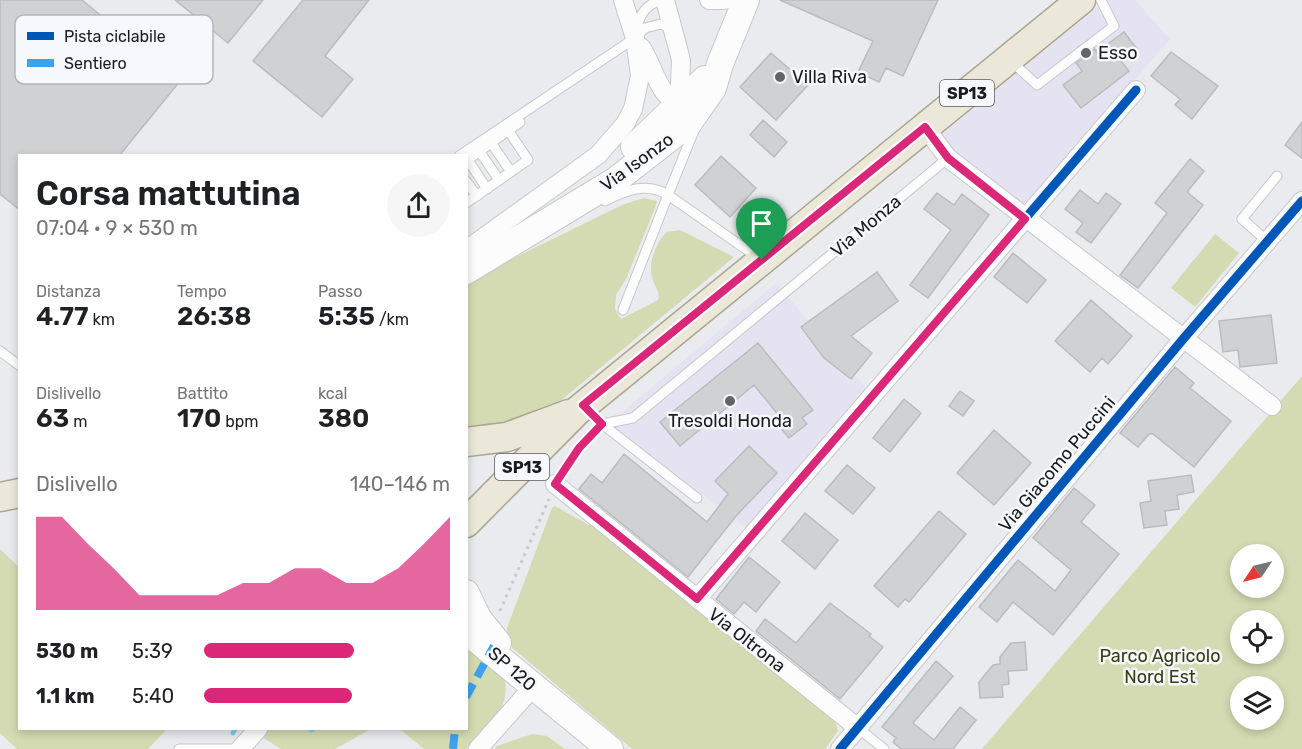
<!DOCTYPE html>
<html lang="it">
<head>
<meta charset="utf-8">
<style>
  body { margin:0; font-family:Rubik,sans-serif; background:#f6f6f6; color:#202124; height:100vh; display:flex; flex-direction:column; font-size:22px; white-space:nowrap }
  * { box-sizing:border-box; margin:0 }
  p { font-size:20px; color:#757577 }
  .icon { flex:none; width:33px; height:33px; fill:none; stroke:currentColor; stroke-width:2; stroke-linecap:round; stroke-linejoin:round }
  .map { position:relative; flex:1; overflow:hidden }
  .side { position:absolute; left:18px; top:154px; width:450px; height:576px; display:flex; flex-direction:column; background:#fff; border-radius:0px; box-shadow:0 3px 9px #0003 }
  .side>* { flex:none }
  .needle { width:39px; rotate:235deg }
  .controls { position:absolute; left:1230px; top:544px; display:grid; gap:12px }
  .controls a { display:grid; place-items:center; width:54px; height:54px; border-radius:50%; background:#fff; box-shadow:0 3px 9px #0003; font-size:30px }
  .pin { position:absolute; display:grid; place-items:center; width:51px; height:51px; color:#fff; margin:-62px -26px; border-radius:50% 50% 50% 0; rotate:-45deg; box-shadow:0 0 6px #0007 }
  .pin .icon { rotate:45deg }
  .round { display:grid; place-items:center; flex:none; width:63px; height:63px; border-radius:32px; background:#f6f6f6 }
  .headline { display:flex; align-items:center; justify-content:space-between; height:102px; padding:0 18px }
  h1 { font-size:33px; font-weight:600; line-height:45px }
  .stats { display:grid; grid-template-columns:repeat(3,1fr); gap:9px; height:102px; padding:6px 18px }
  .stats div { display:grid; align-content:center }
  .stats b { font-size:26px; font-weight:600 }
  .stats small { font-size:16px; font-weight:400 }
  .stats p { font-size:16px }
  .chart { height:168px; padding:12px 18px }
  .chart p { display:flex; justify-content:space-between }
  .chart svg { width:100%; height:108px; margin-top:6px; fill:#db2777; opacity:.7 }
  ul { padding:0 18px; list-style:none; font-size:20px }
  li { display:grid; grid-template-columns:96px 72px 1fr; align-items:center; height:45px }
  li i { height:15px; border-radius:8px; background:#db2777 }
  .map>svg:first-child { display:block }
</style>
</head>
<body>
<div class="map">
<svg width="1302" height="749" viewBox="0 0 1302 749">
  <rect width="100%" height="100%" fill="#e9ebee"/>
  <path fill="#e5e3f1" d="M1106,0H1135L1170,39L1025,208L953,152L942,135Z
    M776,283L868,390L749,530L608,424Z"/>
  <path fill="#d4dab2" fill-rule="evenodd" d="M644,198L657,201L655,208L626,279L616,295L615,309L621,319L658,300C661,292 654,286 652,277C648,263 656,242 667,232L680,230L734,257L558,403L513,420L467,428V281L622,205Z
    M1215,234L1239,253L1195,307L1171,288Z
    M1302,376V749H982ZM1240,555H1274V588H1240ZM1240,621H1274V654H1240ZM1240,687H1274V720H1240Z
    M555,506L589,525H598L833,713L838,731L825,749H632L508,644L507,628L552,508Z
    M0,549L19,567L20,729H167L148,749H17L0,733Z
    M467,648L505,680C510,711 486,729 466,749H424L400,729H466Z
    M269,729H371L335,749H281L262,737Z
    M532,734L547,736L565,749H494L497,746Z"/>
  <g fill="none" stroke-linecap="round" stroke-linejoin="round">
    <path stroke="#7fcdf4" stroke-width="5" d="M311,730L313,729
      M233,733L235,729"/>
  </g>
  <path fill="#d0d1d3" stroke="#bbbcbf" stroke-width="1.5" d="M0,0H82L180,81L119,156H20V210L0,194Z
    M175,0H263L228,43Z
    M303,0H369L325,56L353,79L322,117L253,61Z
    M780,0H938L903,76L886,68L879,82L858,72L873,41Z
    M1124,32L1137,49L1121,61L1129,71L1081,108L1063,85L1082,71L1076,63L1095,49L1097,52Z
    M1171,52L1218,86L1192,119L1175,105L1180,99L1151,76Z
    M771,53L808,85L776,120L740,87Z
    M763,120L787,142L774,157L750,135Z
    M1302,122V158L1285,145Z
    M721,156L756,188L730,217L695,185Z
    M1190,159L1204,171L1187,192L1203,205L1138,288L1120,275L1167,213L1155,203Z
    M1080,190L1098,204L1106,193L1121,204L1091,243L1076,232L1083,223L1065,209Z
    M937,193L954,205L962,194L989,215L928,298L910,285L951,230L924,209Z
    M1013,253L1046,280L1027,303L994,277Z
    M877,272L898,301L851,336L872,353L851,379L824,358L801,327Z
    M1091,300L1132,336L1108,364L1102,358L1090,372L1055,341Z
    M1271,315L1277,363L1240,367L1238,350L1223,352L1219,321Z
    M758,343L813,410L802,418L807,424L789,438L775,421L780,417L754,385L680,446L660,422Z
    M1175,367L1194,383L1190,388L1231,421L1194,467L1153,434H1149L1138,447L1120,433Z
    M960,391L974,401L963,416L949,406Z
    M904,399L921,413L890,452L873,438Z
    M994,430L1031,463L994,505L957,473Z
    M749,446L777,473L736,516L688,577L579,489L591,474L602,483L624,454L707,522L728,494L715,481Z
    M847,465L875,488L853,514L825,491Z
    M1191,475L1194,492L1177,495L1179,509L1165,511L1167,525L1144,528L1140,503L1151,501L1148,481Z
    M1074,488L1095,505L1081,522L1119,554L1053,635L1013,602L997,622L979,607L1018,560L1055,591L1071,570L1033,538Z
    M939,511L966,534L909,602L905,599L898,607L874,586Z
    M805,513L838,540L815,569L782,541Z
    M749,557L780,582L756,612L744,602L734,614L716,599Z
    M830,603L871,634L869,636L883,647L840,699L756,631L765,619L796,643Z
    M1025,642L1027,670L1008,671L1009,684L1002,685L1003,697L980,698L979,682L993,665L1000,664V657L1011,643Z
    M936,661L953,676L913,723L934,740L960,707L976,720L953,749H901L893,742L896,738L882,727Z"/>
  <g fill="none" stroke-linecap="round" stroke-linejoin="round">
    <defs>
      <path id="lane" d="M636,32C639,16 644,6 660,0
        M1010,60L1037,85L1114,26L1101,0
        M492,144L511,172
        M480,152L499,180
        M459,156L635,38L645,28L661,24L671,29
        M468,160L487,189
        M466,161L520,122
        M466,181L477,196
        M605,201C625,190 647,182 668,195L695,128
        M466,203L528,160L506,127
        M1267,241L1242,219L1277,176
        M623,310L668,195L760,259
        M0,351L20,366
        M585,407L602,424L697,498
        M602,424L633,418L948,158
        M858,728L884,749
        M179,749H240"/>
      <path id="street" d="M665,0L681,60L679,108
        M709,0H725
        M641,47C655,67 659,105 689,106
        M925,127L948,158L1272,406
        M466,250L598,155L625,124L633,109L640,76L635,38L623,0
        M555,484L858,728
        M697,599L1136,90
        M240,749L258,729
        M478,749L533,687
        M840,749L1184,338L1302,201"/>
      <path id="secondary" d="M634,147L705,79
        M466,271L616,180L688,124L713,88L720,64L746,0
        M466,593L478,618L498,643
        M466,631L610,749"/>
      <path id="primary" d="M466,442L507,437L569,414
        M0,497L20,493
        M466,523L577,411L1081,0"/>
    </defs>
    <use href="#lane" stroke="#c6c8ca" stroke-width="11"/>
    <use href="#street" stroke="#c6c8ca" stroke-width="20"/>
    <use href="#secondary" stroke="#c6c8ca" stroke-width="28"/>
    <use href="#primary" stroke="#aba68f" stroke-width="31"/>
    <path stroke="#cacacb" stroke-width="3" stroke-dasharray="3 4.5" stroke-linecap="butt" d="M564,469L594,432
      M500,611L549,499"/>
    <use href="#lane" stroke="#fcfcfc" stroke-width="9"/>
    <use href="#street" stroke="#fcfcfc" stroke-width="18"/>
    <use href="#secondary" stroke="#fcfcfc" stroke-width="26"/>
    <use href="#primary" stroke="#ebe8da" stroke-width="28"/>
    <path stroke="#3da2ea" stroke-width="8" stroke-dasharray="15 8" stroke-linecap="butt" d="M466,697L494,646
      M453,749L455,729"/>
    <defs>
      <path id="cycleway" d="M697,599L1136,90
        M840,749L1184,338L1302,201"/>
    </defs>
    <use href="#cycleway" stroke="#f5f8fc" stroke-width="13"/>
    <use href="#cycleway" stroke="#0057b8" stroke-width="9"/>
  </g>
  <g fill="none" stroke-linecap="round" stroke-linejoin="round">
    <defs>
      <path id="route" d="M925,127L948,158L1025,219L697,599L555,484L579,448L602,424L583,405Z"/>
    </defs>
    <use href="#route" stroke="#fff" stroke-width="12"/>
    <use href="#route" stroke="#db2777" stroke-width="8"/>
  </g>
  <g fill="#626466" stroke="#f5f8fc" stroke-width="2">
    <circle cx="1086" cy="53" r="6"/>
    <circle cx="780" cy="77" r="6"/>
    <circle cx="730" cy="401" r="6"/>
  </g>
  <g text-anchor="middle" stroke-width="5" stroke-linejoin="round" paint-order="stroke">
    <g fill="#f5f8fc" stroke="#5c5d60" stroke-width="1.5">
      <rect x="940" y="80" width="54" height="26" rx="4.5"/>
      <rect x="495" y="454" width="54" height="26" rx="4.5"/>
    </g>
    <g font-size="16" font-weight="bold" fill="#1a1b1d">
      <text x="967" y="99">SP13</text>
      <text x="522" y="473">SP13</text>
    </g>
    <g font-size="18" fill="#1a1b1d" stroke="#f5f8fc" text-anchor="start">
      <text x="1098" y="59">Esso</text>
      <text x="792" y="83">Villa Riva</text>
      <text x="730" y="427" text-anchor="middle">Tresoldi Honda</text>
    </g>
    <g font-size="18" fill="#1a1b1d" stroke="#f5f8fc">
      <text transform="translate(637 162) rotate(-36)" y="6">Via Isonzo</text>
      <text transform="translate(866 226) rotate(-40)" y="6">Via Monza</text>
      <text transform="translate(1057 464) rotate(-50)" y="6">Via Giacomo Puccini</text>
      <text transform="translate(747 640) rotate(38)" y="6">Via Oltrona</text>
      <text transform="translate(512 669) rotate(41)" y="6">SP 120</text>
    </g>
    <g font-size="18" fill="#383d13" stroke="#f5f8fc">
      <text x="1160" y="662">Parco Agricolo<tspan x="1160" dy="21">Nord Est</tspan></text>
    </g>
  </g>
  <rect x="15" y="15" width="198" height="69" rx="9" fill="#f5f8fc" stroke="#b3b6b9" stroke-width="1.5"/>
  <rect x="27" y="32" width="27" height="8" fill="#0057b8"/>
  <rect x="27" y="59" width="27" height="8" fill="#3da2ea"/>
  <g font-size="16" fill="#1a1b1d">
    <text x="64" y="42">Pista ciclabile</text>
    <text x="64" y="69">Sentiero</text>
  </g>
</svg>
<div class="controls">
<a><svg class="needle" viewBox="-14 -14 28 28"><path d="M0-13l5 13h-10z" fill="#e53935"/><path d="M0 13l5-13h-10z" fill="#757577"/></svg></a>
<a><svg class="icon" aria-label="locate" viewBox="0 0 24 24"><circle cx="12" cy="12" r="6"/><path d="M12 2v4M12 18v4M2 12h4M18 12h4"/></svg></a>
<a><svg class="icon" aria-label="layers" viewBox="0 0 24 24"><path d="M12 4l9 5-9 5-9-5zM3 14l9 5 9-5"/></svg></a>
</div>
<div class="pin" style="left:762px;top:260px;background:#1e9e55"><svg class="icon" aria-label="arrive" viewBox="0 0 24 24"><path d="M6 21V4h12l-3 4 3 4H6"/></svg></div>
<section class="side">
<div class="headline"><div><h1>Corsa mattutina</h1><p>07:04 · 9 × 530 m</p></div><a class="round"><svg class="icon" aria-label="share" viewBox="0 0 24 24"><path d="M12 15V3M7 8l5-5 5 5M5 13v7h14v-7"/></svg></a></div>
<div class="stats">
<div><p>Distanza</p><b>4.77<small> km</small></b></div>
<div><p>Tempo</p><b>26:38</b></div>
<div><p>Passo</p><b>5:35<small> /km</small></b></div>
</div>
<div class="stats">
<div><p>Dislivello</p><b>63<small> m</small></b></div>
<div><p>Battito</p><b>170<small> bpm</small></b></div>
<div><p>kcal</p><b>380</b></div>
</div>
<div class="chart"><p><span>Dislivello</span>140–146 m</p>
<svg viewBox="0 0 160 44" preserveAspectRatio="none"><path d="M0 44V6L10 6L20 17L30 27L40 38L50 38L60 38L70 38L80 33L90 33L100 27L110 27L120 33L130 33L140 27L150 17L160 6V44z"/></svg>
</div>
<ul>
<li><b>530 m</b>5:39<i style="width:61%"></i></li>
<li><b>1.1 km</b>5:40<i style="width:60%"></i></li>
</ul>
</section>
</div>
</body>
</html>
